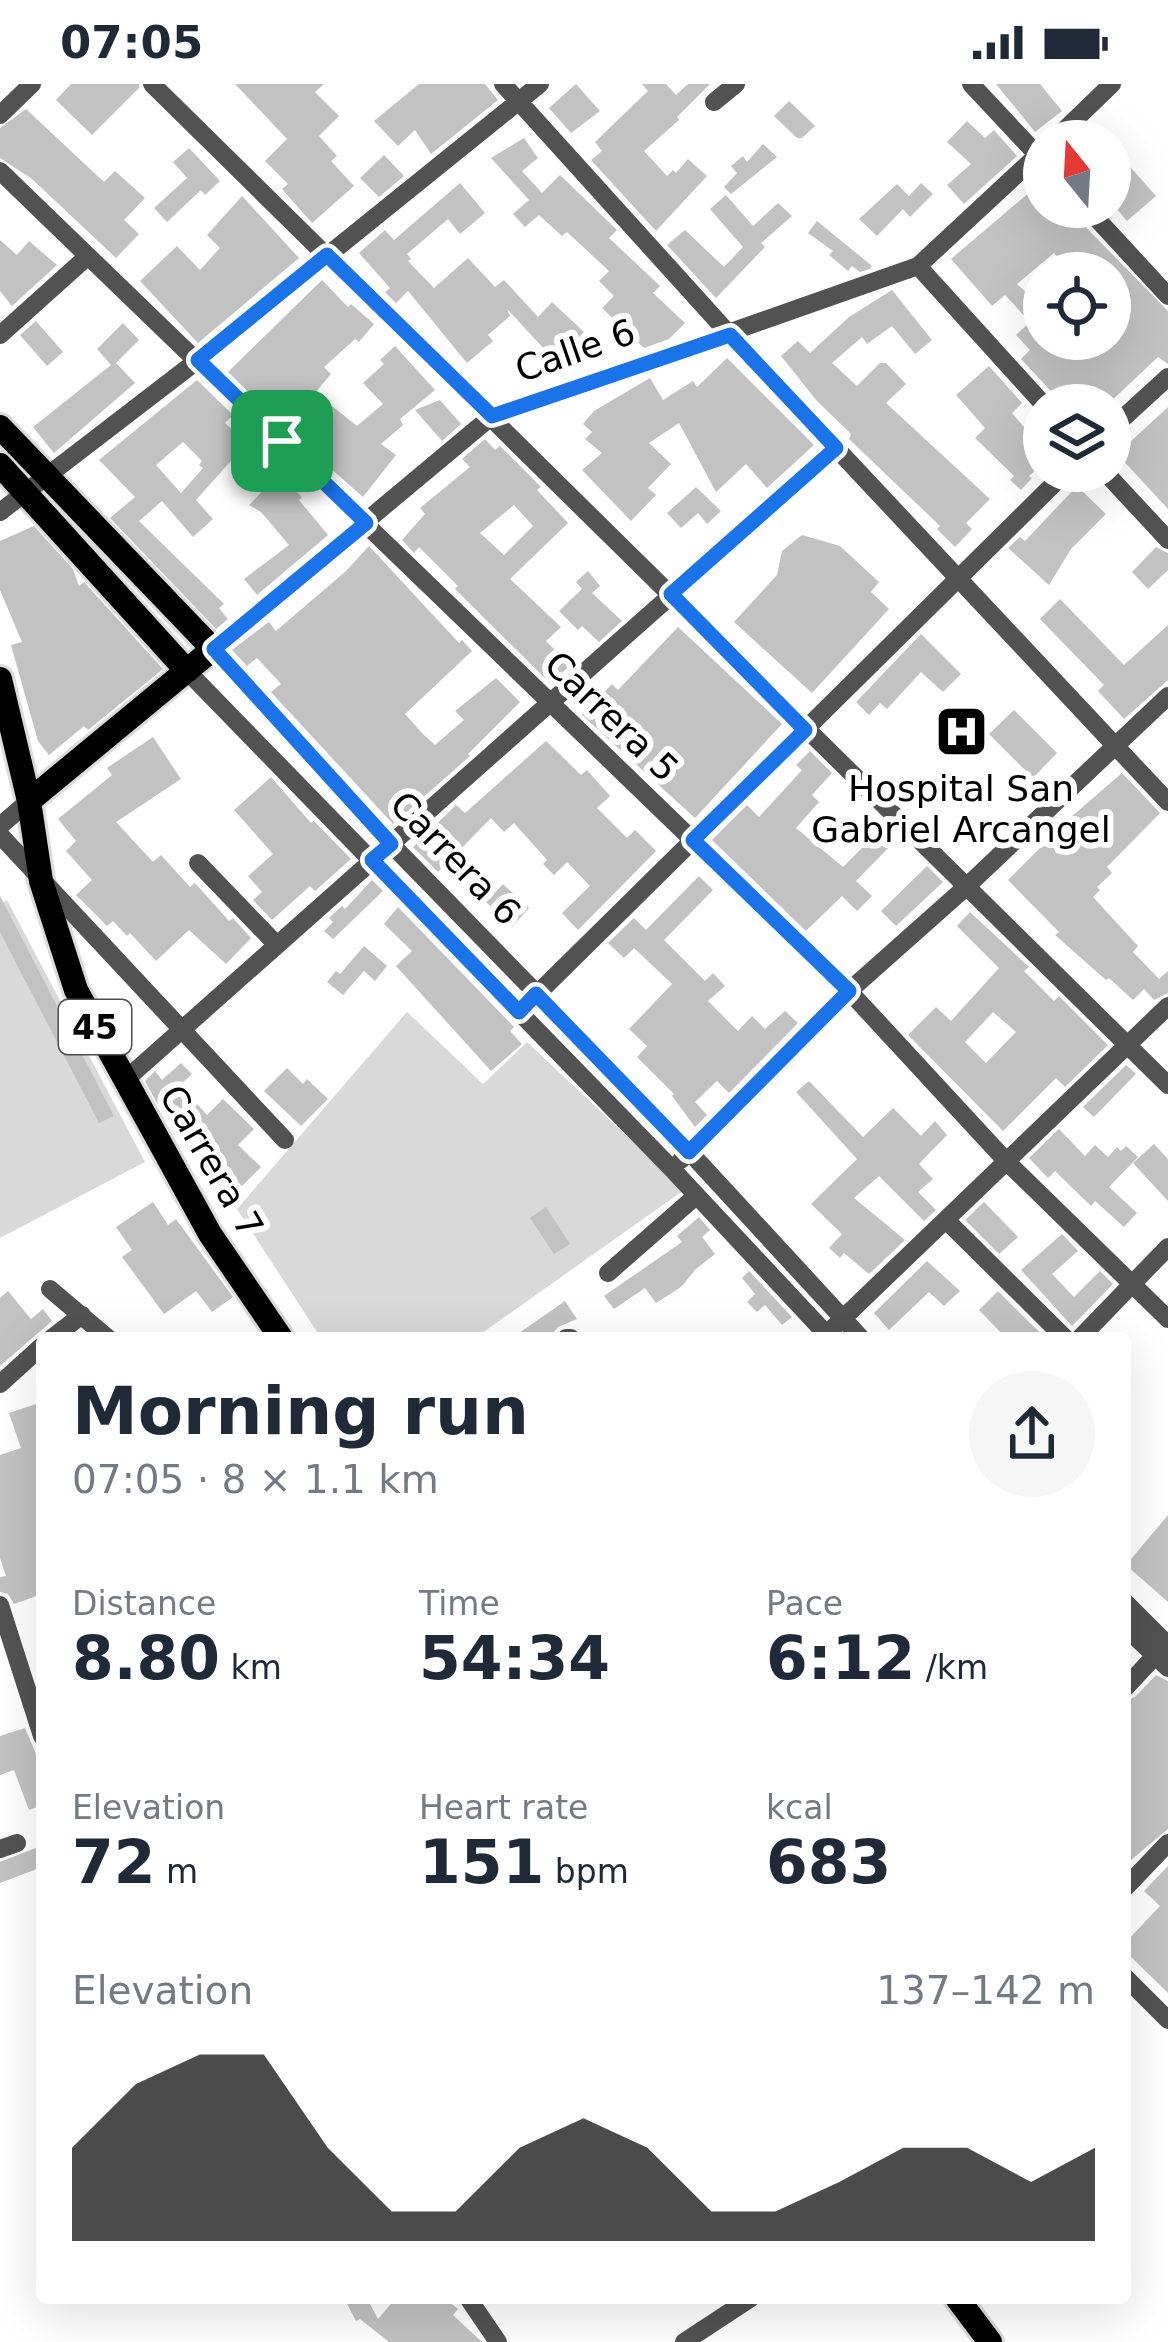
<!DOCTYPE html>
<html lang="en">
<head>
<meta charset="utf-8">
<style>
  body { margin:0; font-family:"DejaVu Sans",sans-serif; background:#f6f6f7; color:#1f2937; height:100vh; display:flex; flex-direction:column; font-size:45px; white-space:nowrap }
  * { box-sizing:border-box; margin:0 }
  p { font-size:39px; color:#747a83 }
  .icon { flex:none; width:66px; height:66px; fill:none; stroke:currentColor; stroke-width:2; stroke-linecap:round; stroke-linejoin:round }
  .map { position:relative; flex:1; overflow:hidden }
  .sheet { position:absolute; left:36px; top:1248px; width:1095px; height:972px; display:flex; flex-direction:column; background:#fff; border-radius:12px; box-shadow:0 12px 48px #0002 }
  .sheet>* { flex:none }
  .needle { width:78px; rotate:342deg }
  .controls { position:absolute; left:1023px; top:36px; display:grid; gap:24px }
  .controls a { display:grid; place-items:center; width:108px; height:108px; border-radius:50%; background:#fff; box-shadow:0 12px 48px #0002; font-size:60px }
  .pin { position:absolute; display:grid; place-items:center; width:102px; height:102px; color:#fff; margin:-51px; border-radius:24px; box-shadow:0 6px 18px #0006 }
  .round { display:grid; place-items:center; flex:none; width:126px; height:126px; border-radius:63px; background:#f6f6f7 }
  .head { display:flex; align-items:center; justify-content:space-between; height:204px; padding:0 36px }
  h1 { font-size:66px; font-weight:600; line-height:90px }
  .figures { display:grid; grid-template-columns:repeat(3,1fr); gap:18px; height:204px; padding:12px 36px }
  .figures div { display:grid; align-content:center }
  .figures b { font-size:60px; font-weight:600 }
  .figures small { font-size:33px; font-weight:400 }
  .figures p { font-size:33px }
  .chart { height:336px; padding:24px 36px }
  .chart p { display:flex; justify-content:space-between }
  .chart svg { width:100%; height:216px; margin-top:12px; fill:#000; opacity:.7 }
  .status { display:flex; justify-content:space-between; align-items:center; height:84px; padding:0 60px; background:#fff; direction:ltr }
  .status svg { height:33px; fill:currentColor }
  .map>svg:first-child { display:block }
</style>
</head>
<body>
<div class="status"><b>07:05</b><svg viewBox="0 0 49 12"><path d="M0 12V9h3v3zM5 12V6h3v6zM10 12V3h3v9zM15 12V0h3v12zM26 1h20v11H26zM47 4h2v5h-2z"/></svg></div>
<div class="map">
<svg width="1168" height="2258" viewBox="0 0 1168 2258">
  <rect width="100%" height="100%" fill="#fff"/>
  <path fill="#d9d9d9" d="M7,816L145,1078L0,1154V820Z
    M407,928L483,1000L527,958L684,1106L475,1254H321L237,1125Z"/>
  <path fill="#c2c2c2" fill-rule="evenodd" d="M71,0H139V4L92,51L56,16Z
    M235,0H324L315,8L339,32L319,52L337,72L331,77L354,102L312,139L282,105L288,100L265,77L287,55Z
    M419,0H485L498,16L431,70L415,46L398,62L374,37Z
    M576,0L600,27L571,49L549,24Z
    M642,0H666L676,11L688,0H710L677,33L679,36L644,67L667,92L673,86L676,89L688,75L707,92L656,147L591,76L602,67L595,58L648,7Z
    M996,0H1040L1062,27L1035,48Z
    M789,17L815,42L802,54H797L774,32Z
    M26,25L104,98L115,87L145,114L124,136L139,150L116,174L32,95L0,74V44Z
    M967,37L985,54L994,46L1017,72L964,120L947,101L971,80L947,58Z
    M524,54L538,74L522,87L542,109L560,91L617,146L609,154L660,202L653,209L685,239L669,255L644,264L602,224L614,212L599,197L609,187L567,148L562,152L539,131L525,143L513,130L529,116L491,74Z
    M763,60L777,73L731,110L724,103L737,89L731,82L743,72L747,78Z
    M1110,60L1156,112L1127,137L1110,117Z
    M189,64L220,97L205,111L201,106L167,138L154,124L187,94L173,78Z
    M384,71L404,92L379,113L360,94Z
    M1044,96V123H1066L1168,227V280L1158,273L1107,321H1064L1021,275L1030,266L1016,251L1030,238L1005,211L992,222L951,175ZM1054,169L1068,184L1073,180L1082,189H1110V255H1044V225L1017,200Z
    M460,99L485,129L460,150L448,135L407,170L411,175L408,177L434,204L468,174L495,203L504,196L538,233L552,218L584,248L568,265L573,270L560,282L507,225L510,232L488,251L493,257L467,279L408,207L396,219L385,208L390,204L359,169L385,146L394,156Z
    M921,99L933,110L910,133L903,125L877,152L859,135L897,100L909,112Z
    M726,111L753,142L778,119L792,132L761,159L765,163L716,214L667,161L685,146L724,183L743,163L710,125Z
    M242,112L299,174L198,259L140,197L177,162L200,186L220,164L207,151Z
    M817,137L872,182L870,185L860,188L852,182L848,187L829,171L833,167L808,149Z
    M0,156L17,171L29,157L57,181L12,222L0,207Z
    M322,196L348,223L351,220L374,240L359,258L355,255L324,283L331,290L291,338L282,329L276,335L228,288Z
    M892,206L932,256L915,270L892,242L867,260L862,253L832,279L857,302L880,279H886L906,300L886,319L990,415L966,439L972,445L955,463L937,445L940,442L849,355L851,350L817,317L781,272L798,257L810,269L849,233Z
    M36,237L63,268L47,282L20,251Z
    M123,239L139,256L116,279L135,299L54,369L33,343L111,281L97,265Z
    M395,262L435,306L400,335L403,341L381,360L396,371L363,413L303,360L307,355L302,350L332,322L357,342L383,320L363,299L384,280L380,276Z
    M727,274L814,361L767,404L746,380L716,408L679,339L649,359L671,380L648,404L656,411L631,437L582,386L602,369L585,355L592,348L583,340L594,327L650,294L663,316L693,297L697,303Z
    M989,282L1022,319L1012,329L1031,351L1044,340V379L1029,392L1032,394L1021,406L1010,396L1014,392L975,354L985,344L956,311Z
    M197,296L233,331L225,339L247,359L196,416L213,435L193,453L162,417L139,437L224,520L219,524L228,535L216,545L110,434L135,413L99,376ZM183,358L202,377L199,381L203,384L181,409L156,381Z
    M440,316L461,340L442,357L415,326Z
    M1168,323V425L1117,370Z
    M485,355L495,366L500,362L541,403L537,406L568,439L510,495L561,543L546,557L570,581L551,600L455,505L458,502L419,463L414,469L402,456L425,430L420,424L470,383L462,375ZM514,421L533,442L504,471L480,449Z
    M278,391L302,413L299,416L328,451L257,511L244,495L289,461L261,428L249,421Z
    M1077,402L1106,430L1071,465L1049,501L1008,464L1020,453L1025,457Z
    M696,403L721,427L707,440L698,429L681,444L667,429Z
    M34,442L73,485L79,502L84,498L163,585L88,646L84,642L49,671L38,657L11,561L22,558L0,506V457Z
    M802,451L840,462L879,498L871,508L889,525L812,609L734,538L777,491L782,467Z
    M369,462L459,559L462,556L472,567L405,630L423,650L435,661L464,636L455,627L496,594L520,618L468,670L470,672L393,740L271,608L281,600L257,574L247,582L232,566L269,538L276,547L346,487Z
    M1156,463L1168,469V486L1148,505L1132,488Z
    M588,487L600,502L592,509L622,537L599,558L582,542L578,546L559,527L582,505L576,498Z
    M1060,515L1124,581L1168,541V596L1124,635L1098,607L1104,601L1040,535Z
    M678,543L782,640L695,734L582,631L612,600L618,606Z
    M921,550L961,590L943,608L921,588L887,625L880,619L869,631L856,618Z
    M1014,626L1057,669L1033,694L989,650Z
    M153,653L181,695L116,738L153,778L161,771L190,803L195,799L229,837L233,834L251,854L226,880L189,846L156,877L130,849L127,852L113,837L107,842L76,811L92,796L66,767L76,757L58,735L112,691L107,684Z
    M546,657L581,691L587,686L610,712L597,724L627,754L635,746L656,767L578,846L562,829L590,802L567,778L554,791L543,780L547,776L514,739L504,748L491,734L438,788L413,763L456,721L465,729Z
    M810,667L832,689L812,711L819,718L796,744L843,783L885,741L898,754L856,797L872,812L857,827L842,812L806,847L712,756L747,721L759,733L802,686L796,681Z
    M1122,689L1160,729L1107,783L1112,789L1097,803L1100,806L1093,813L1138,862L1133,868L1159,895L1168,887V909L1154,916L1144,905L1133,916L1109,894L1106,896L1055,851L1059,848L1008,796L1071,733Z
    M271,693L311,739L314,737L351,775L315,807L310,802L272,836L253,816L262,808L248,792L273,770L234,726Z
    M927,782L943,798L896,842L881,827Z
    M699,792L713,806L664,856L705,897L713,889L725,902L708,917L738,947L752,932L765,945L785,927L798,939L729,1009L717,997L695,1018L707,1031L695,1043L672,1012L674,1010L637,973L647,962L629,945L672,900L634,864L624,874L608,859L634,834L646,846Z
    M372,796L383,807L333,855L324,847L333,838L329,834L342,822L345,825Z
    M503,800L529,824L512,843L486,818Z
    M0,812L114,1032L99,1039L0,848Z
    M398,823L514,943L510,947L522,960L491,987L396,882L412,867L384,840Z
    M970,828L1029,883L1024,887L1054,917L1059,912L1108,961L1065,1003L1056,994L1003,1047L908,951L936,923L951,937L999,884L957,842ZM993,928L1016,948L986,979L965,958Z
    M364,862L387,882L375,897L364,887L343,911L327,898L336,887L340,890Z
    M181,979L192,990L180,1001L207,1031L223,1015L254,1045L238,1061L261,1083L232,1112L174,1050L172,1046L184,1034L165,1015L158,1021L145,997L155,987L162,996Z
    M1126,981L1136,990L1094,1033L1083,1023Z
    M287,984L303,1000L307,995L328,1015L301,1042L264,1007Z
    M809,997L863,1053L893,1024L921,1052L935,1037L947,1051L919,1080L933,1095L918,1108L936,1126L924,1137L879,1092L854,1114L905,1156L869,1190L844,1169L840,1174L829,1164L842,1150L811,1120L857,1075L796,1008Z
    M1059,1045L1085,1072L1095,1061L1108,1073L1117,1063L1121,1067L1126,1062L1138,1073L1109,1103L1137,1129L1124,1143L1095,1117L1091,1122L1055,1087L1048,1094L1029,1074Z
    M1154,1060L1168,1075V1117L1133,1079Z
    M153,1118L168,1141L176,1135L233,1213L212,1228L196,1207L164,1230L122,1173L132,1166L116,1143Z
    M984,1118L1018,1153L999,1170L965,1136Z
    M546,1123L570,1160L554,1170L530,1134Z
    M699,1133L710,1146L702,1153L715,1170L696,1185L681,1203L656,1219L645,1204L614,1225L604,1212L682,1158L677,1152Z
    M1062,1150L1078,1167L1052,1190L1074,1213L1100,1187L1113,1200L1072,1242L1021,1186Z
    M927,1177L960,1207L944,1222L929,1208L889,1246L874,1229Z
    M749,1187L792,1233L782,1241L765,1221L757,1228L747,1218L755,1210L742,1194Z
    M8,1207L31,1235L43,1225L52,1237L0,1282V1214Z
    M998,1207L1030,1239L1046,1254H1006L979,1226Z
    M565,1217L577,1235L558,1243L549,1254H512Z
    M42,1318V1510L14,1520L8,1510L0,1508V1493L6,1492L0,1474V1371L21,1364L9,1329Z
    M1168,1431V1518L1126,1481Z
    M1156,1591L1168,1597V1745L1125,1781V1617L1135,1613Z
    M25,1644L42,1684V1721L29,1726L14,1686L0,1691V1652Z
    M38,1763L42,1783L0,1799V1778Z
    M1168,1782V1909L1125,1867V1859L1160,1822L1144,1807Z
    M344,2214H367L378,2235L396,2214H444L458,2225L453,2231L482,2258H389L360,2235L356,2237Z"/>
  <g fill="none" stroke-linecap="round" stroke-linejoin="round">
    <defs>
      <path id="major" d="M0,343L213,565L29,717
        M0,381L187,587
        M0,595L29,717L41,797L76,906L210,1150L281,1254
        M957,2214L990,2258"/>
    </defs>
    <use href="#major" stroke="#dbdbdb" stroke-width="30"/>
    <path stroke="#525252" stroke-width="18" d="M152,0L1168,1001
      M503,0L730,251L1168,718
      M971,0L1044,78
      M714,18L736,0
      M0,31L32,0
      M1053,57L1112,0
      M0,87L849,907L1008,1079L1168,1235
      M1086,123L1168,212
      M918,182L1044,321
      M0,251L88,172
      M1110,346L1168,293
      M1104,387L1168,456
      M0,428L198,276L540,0
      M187,587L672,1085L830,1254
      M0,742L29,717
      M0,751L285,1056
      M198,779L277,861
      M528,919L1067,387
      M124,997L836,365
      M681,1076L849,907L966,803L1168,612
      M947,1137L1065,1254
      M608,1189L696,1112
      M50,1205L108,1254
      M834,1243L1168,922
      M52,1254L82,1231
      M566,1254H571
      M861,1254L660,1036L391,760L213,565L492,332L918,182L1044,65
      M1080,1254L1168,1163
      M0,1300L42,1262
      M1125,1518L1168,1561
      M0,1521L42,1652
      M1125,1543L1168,1584
      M1125,1604L1168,1558
      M0,1765L17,1759
      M1125,1804L1168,1759
      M1125,1893L1168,1936
      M468,2214L498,2258
      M684,2258L751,2214"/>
    <use href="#major" stroke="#000" stroke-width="24"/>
  </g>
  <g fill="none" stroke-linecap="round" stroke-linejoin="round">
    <defs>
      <path id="route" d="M327,171L492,332L730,251L836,364L671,510L805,646L693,756L849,907L689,1068L536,910L519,928L372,776L391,760L214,565L366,439L198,276Z"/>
    </defs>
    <use href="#route" stroke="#fff" stroke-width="24"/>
    <use href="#route" stroke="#1a73e8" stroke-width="15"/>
  </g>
  <defs>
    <symbol id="hospital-square" viewBox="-11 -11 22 22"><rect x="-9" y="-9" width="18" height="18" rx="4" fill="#000" stroke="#fff"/><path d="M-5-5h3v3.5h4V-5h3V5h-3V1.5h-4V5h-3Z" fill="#fff"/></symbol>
  </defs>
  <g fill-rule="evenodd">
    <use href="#hospital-square" x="932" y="618" width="59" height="59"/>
  </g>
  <g text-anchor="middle" stroke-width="12" stroke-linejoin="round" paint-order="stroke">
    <rect fill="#fff" stroke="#4c4c4c" stroke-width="3" x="59" y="916" width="72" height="54" rx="9"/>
    <g font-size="33" font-weight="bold" fill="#000">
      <text x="95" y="955">45</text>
    </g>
    <g font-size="36" fill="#000" stroke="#fff">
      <text transform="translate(575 266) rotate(-19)" y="13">Calle 6</text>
      <text transform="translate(612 632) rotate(44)" y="13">Carrera 5</text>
      <text transform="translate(456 774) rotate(46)" y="13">Carrera 6</text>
      <text transform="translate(212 1077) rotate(60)" y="13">Carrera 7</text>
    </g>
    <g font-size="36" fill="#000" stroke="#fff">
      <text x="961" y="717">Hospital San<tspan x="961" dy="41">Gabriel Arcangel</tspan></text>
    </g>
  </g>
</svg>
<div class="controls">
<a><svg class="needle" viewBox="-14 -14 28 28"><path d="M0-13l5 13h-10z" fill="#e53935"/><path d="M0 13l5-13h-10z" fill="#747a83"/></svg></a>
<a><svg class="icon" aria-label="locate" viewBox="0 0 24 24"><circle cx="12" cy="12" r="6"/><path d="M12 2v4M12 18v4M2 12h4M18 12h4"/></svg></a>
<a><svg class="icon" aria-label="layers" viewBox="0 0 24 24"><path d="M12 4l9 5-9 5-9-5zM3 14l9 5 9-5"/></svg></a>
</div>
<div class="pin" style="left:282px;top:357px;background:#1e9e55"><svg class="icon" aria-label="arrive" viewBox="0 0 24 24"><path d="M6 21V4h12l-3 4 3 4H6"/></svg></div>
<section class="sheet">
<div class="head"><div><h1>Morning run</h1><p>07:05 · 8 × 1.1 km</p></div><a class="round"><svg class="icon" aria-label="share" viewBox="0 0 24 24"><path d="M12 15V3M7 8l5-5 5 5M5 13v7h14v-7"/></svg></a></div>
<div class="figures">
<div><p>Distance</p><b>8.80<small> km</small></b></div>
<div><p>Time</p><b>54:34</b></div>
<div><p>Pace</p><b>6:12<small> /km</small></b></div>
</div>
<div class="figures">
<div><p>Elevation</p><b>72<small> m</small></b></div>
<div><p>Heart rate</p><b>151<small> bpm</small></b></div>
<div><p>kcal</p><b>683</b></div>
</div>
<div class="chart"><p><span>Elevation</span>137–142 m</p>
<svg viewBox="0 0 160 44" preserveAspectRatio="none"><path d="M0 44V25L10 12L20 6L30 6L40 25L50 38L60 38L70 25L80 19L90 25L100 38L110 38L120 32L130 25L140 25L150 32L160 25V44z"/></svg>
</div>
</section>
</div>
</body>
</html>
